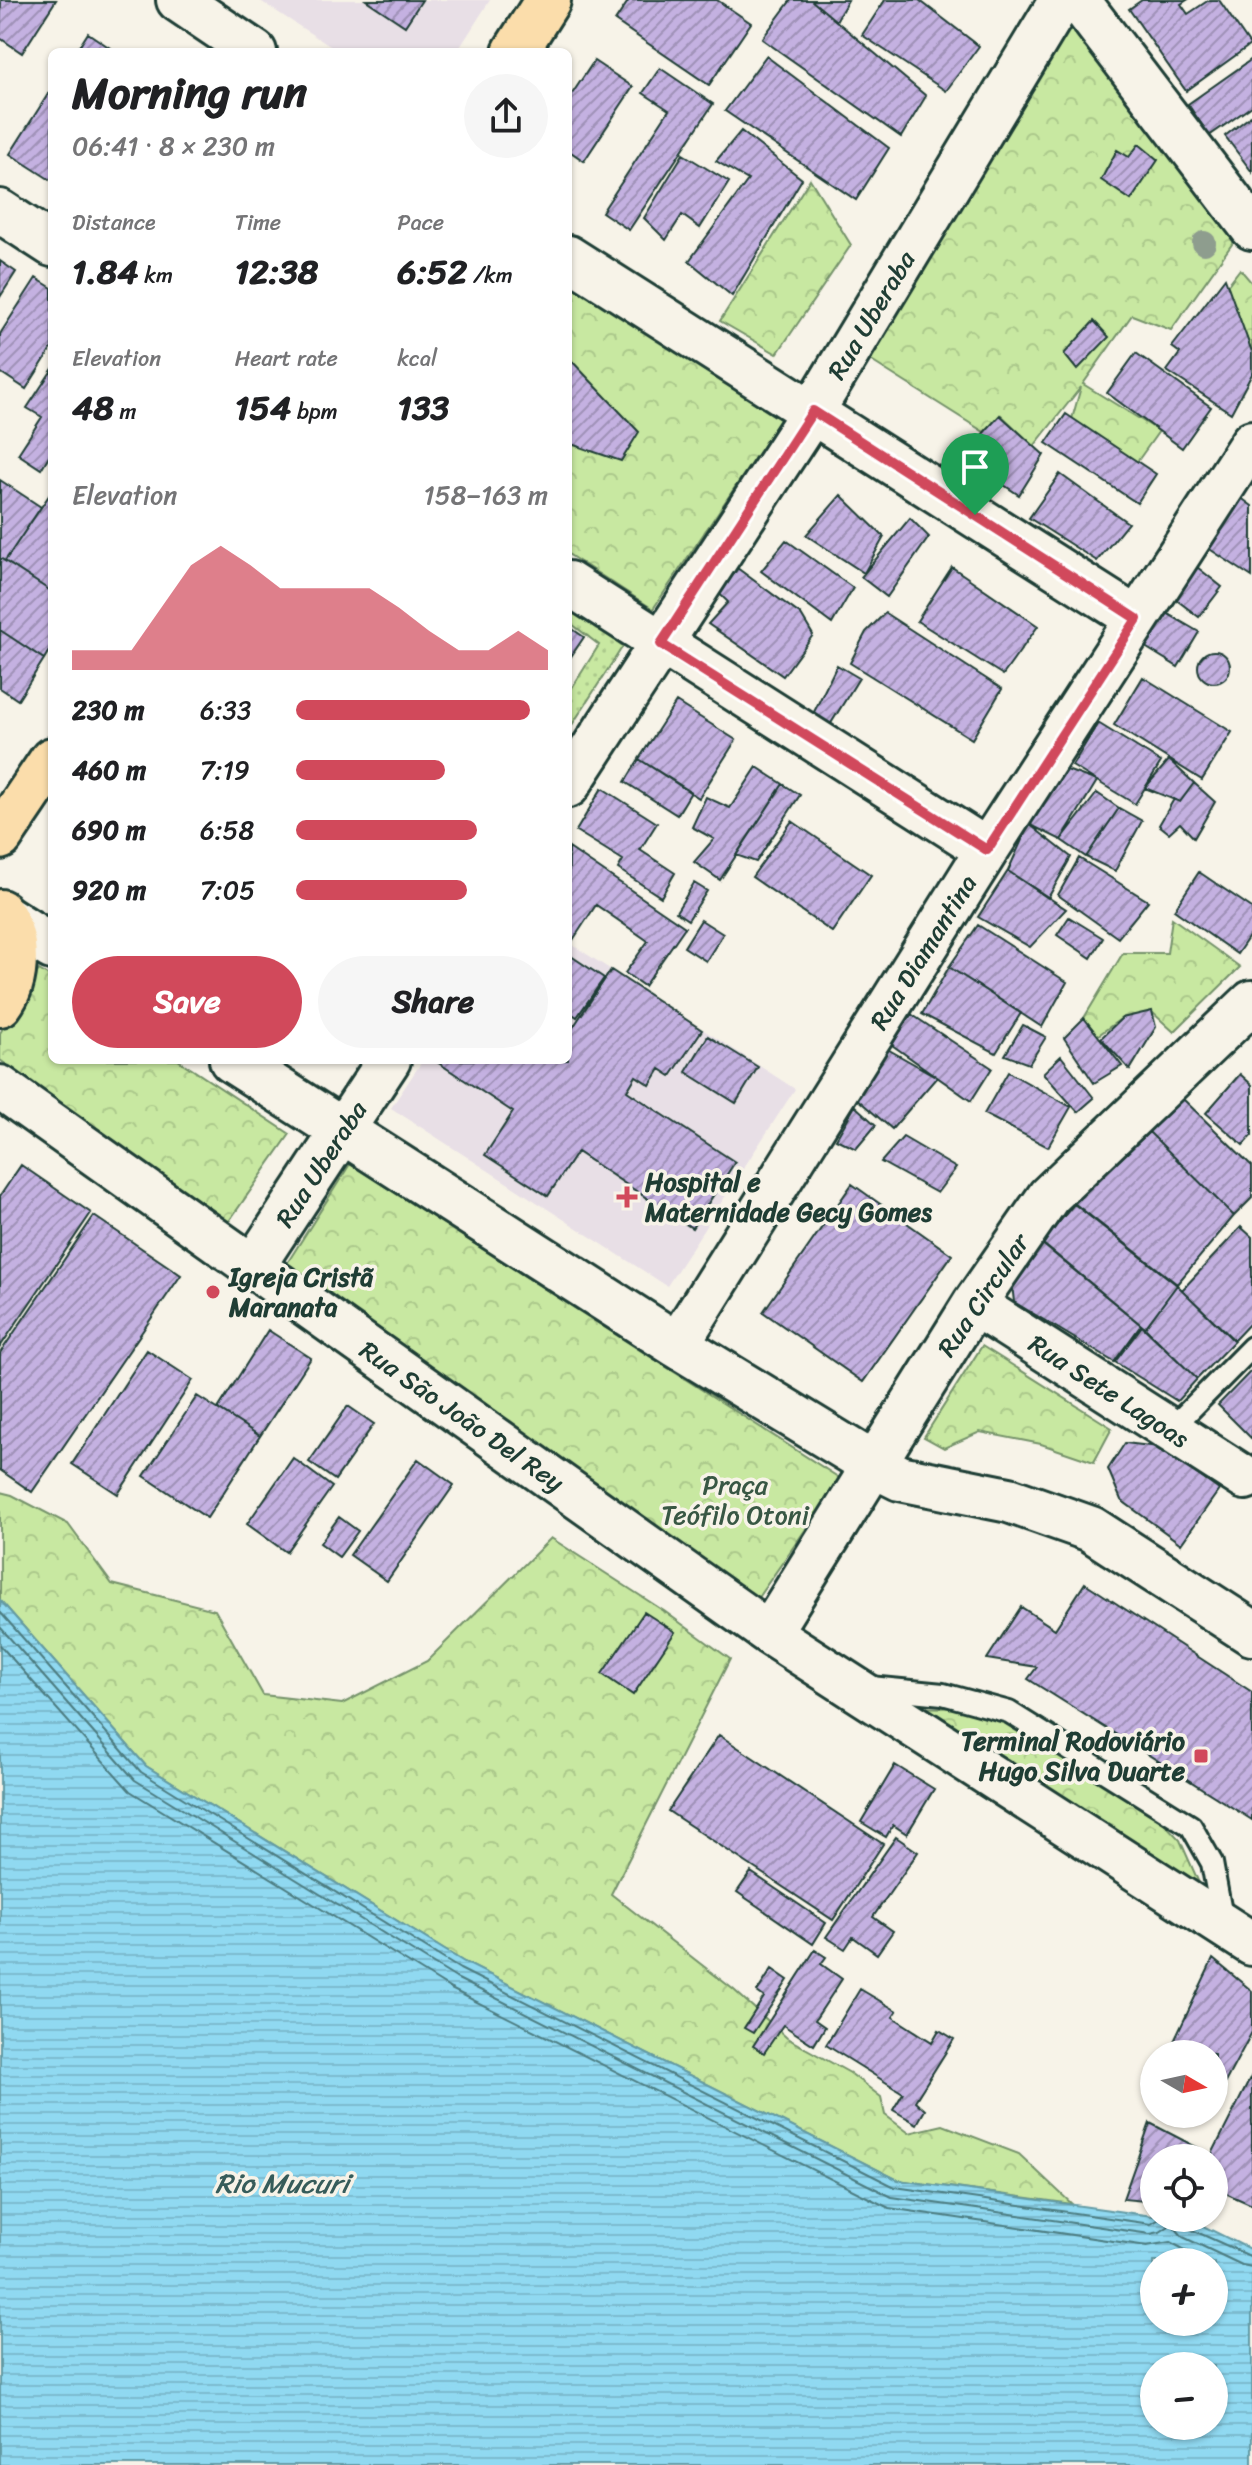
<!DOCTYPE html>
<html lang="en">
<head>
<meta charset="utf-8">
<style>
  body { margin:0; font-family:Sriracha,sans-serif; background:#f6f6f6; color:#202124; height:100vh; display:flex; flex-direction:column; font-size:30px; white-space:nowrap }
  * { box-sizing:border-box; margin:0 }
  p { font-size:26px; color:#757577 }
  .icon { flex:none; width:44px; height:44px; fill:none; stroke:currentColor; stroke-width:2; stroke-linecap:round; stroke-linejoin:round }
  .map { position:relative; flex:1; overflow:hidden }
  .sheet { position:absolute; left:48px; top:48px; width:524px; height:1016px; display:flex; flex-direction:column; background:#fff; border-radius:12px; box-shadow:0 2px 6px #0004 }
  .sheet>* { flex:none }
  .needle { width:52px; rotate:99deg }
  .controls { position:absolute; left:1140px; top:2040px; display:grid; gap:16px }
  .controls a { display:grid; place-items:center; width:88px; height:88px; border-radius:50%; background:#fff; box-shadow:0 2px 6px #0004; font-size:40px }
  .pin { position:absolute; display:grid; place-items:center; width:68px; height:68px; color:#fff; margin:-82px -34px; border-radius:50% 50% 50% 0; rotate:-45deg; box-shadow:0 0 8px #0007 }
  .pin .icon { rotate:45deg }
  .round { display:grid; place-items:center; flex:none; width:84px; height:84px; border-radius:42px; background:#f6f6f6 }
  .headline { display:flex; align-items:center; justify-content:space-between; height:136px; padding:0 24px }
  h1 { font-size:44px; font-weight:800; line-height:60px }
  .stats { display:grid; grid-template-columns:repeat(3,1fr); gap:12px; height:136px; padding:8px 24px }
  .stats div { display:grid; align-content:center }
  .stats b { font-size:34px; font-weight:800 }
  .stats small { font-size:22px; font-weight:400 }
  .stats p { font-size:22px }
  .chart { height:224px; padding:16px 24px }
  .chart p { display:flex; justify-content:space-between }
  .chart svg { width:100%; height:144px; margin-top:8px; fill:#d1495b; opacity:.7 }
  .button { display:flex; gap:16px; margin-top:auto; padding:16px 24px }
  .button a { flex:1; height:92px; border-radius:48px; background:#d1495b; color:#fff; font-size:32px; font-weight:800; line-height:92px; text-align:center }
  .button a+a { background:#f6f6f6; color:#202124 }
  ul { padding:0 24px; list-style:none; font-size:26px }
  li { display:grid; grid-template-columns:128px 96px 1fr; align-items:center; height:60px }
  li i { height:20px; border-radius:10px; background:#d1495b }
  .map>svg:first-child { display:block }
</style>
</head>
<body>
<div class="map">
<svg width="1252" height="2465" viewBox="0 0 1252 2465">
  <defs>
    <pattern id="grass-dots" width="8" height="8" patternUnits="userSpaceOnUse" patternTransform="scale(2)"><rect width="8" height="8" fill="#c8e8a1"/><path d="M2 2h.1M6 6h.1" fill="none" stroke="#abc88b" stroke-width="1.8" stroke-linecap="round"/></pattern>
    <pattern id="forest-crowns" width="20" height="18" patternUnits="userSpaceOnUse" patternTransform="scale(2)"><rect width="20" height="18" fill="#c8e8a1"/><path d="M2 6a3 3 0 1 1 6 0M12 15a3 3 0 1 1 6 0" fill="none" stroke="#abc88b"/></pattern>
    <pattern id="water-rules" width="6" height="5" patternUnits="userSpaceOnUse" patternTransform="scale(2)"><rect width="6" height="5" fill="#90d9f1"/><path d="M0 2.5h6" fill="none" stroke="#7cbbcf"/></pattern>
    <pattern id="building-hatch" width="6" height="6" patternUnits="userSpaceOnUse" patternTransform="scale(2)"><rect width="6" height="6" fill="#c4b1e1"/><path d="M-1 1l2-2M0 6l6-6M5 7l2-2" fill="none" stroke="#9f91b7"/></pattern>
  </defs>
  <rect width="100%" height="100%" fill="#f7f3e8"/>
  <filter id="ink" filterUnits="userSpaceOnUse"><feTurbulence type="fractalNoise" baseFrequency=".0125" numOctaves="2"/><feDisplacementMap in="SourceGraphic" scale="16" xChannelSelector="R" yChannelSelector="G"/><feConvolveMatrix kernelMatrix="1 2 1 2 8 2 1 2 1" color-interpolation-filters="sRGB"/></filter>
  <g filter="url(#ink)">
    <path fill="#e8dfe6" d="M259,0H490L457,52H339Z
      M568,942L795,1089L667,1286L391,1108L423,1060H568Z"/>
    <path fill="url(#grass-dots)" stroke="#74926a" stroke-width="2" d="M570,609L623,646L568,731V694L599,645L568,621Z"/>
    <path fill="url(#forest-crowns)" stroke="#74926a" stroke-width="2" d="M1073,11L1252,216L1171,330L1132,315L1083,384L1159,431L1137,462L1072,419L1081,387L1034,446L1001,415L984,432L865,357Z
      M810,179L851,245L777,354L720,321Z
      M1240,269L1252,283V352L1227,286Z
      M568,283L781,419L653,609L568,554Z
      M1172,918L1240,967L1174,1032L1152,1012L1122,1018L1097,1036L1084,1018L1123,953H1167Z
      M39,970L52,978V1060H178L290,1134L227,1224L0,1060V1033Z
      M350,1164L841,1479L752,1606L286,1265Z
      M982,1346L1112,1428L1094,1462L1041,1444L980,1432L944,1448L924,1437Z
      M0,1492L12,1495L68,1524L112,1584L215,1610L263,1695L342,1704L427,1661L551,1538L664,1611L730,1659L611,1894L734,1990L787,2038L850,2073L881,2097L885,2115L909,2133L943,2125L1019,2154L1072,2204L898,2180L464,1962L146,1766L0,1600Z
      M904,1707L962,1708L993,1716L1151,1809L1180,1840L1207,1901Z"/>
    <path fill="url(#water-rules)" stroke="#639ba5" stroke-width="2" fill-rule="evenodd" d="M0,1600L146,1766L464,1962L898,2180L1195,2222L1252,2250V2465H0ZM1154,2262H1214V2322H1154ZM1154,2366H1214V2426H1154Z"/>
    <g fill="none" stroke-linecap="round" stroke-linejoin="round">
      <path stroke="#4c7b80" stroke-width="2" d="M0,1612L141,1772L460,1969L895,2187L1151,2224L1161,2218
        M0,1627L135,1780L456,1978L892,2197L1150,2234L1160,2232L1172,2224L1183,2237L1242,2265L1252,2267
        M0,1645L130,1791L451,1989L889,2208L1147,2246L1170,2242L1208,2262
        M1185,2218V2224L1190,2229L1252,2257"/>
    </g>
    <path fill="url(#building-hatch)" stroke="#1f3d34" stroke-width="2" d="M1,0H56L22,53L0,38Z
      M366,0H422L405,26Z
      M629,0H717L751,23L709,85L615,21Z
      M791,0H811L926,96L901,137L762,39Z
      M811,0H848L836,21Z
      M885,0H919L979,46L946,91L862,35Z
      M1142,0H1187L1181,4L1188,14L1209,0H1219L1250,45L1186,91L1129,9Z
      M88,33L116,52H76Z
      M766,56L889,148L856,200L725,111Z
      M1252,59V106L1209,136L1188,104Z
      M594,61L633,87L584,161L568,150V100Z
      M660,68L713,104L629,230L602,212L669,110L643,93Z
      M52,88V181L10,154Z
      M1252,115V172L1225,136Z
      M741,131L802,179L732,296L689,261L748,180L716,161Z
      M1139,144L1158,160L1131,200L1101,180L1117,150L1129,157Z
      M683,154L729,182L700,228L682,215L666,240L644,218Z
      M0,261L16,272L0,297Z
      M36,278L52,288V348L26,389L0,372V334Z
      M1225,278L1252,352V374L1231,413L1167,371L1180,353L1172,347Z
      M1094,321L1109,337L1077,370L1064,354Z
      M1136,353L1211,407L1182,448L1107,393Z
      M570,359L639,432L621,461L568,443V363Z
      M52,370V451L41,469L18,454L42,417L27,408Z
      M1066,414L1156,474L1137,503L1046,443Z
      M1000,415L1044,455L1019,495L962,457Z
      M1060,474L1128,523L1097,561L1029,518Z
      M0,480L41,507L5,561L0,558Z
      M52,491V592L5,561Z
      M841,495L884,537L864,573L806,535Z
      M1240,497L1252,506V577L1205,546Z
      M910,518L929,537L887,597L861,577Z
      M786,540L853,588L832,624L761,571Z
      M0,558L52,592V646L44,659L0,630Z
      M729,562L801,615L813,635L783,676L708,624L728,602L710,585Z
      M952,567L1038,626L1003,675L917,621Z
      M1197,567L1222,587L1199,617L1174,598Z
      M1163,611L1199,632L1178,667L1142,645Z
      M885,613L1002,689L972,739L850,663L866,632Z
      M568,626L584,637L568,661Z
      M0,630L44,659L18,700L0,688Z
      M1198 667a16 16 0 1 1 32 0a16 16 0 1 1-32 0Z
      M837,665L859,678L825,733L813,714Z
      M1143,677L1232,732L1202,780L1114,725Z
      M676,702L736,740L699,798L639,759Z
      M1098,723L1161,762L1135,804L1072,766Z
      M639,759L691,792L677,815L625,782Z
      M1169,760L1194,783L1180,802L1145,788Z
      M757,767L783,784L720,880L694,862L714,839L692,827L706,797L730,808Z
      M1064,769L1097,781L1061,840L1029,824Z
      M1194,783L1215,802L1194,838L1180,823L1169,833L1159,825L1174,799L1180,802Z
      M783,784L800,795L756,862L736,855Z
      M602,788L657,823L640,850L675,873L661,897L618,869L623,860L576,831Z
      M1097,793L1119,808L1086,857L1061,840Z
      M1119,808L1142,821L1115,871L1086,857Z
      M792,821L871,875L832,932L752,877Z
      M1029,824L1071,857L1048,898L1008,871Z
      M569,848L685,927L644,986L625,973L648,941L596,905L573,940L568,937Z
      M1079,858L1148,901L1118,938L1058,895Z
      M1008,871L1066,909L1030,947L978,917Z
      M1199,872L1252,908V932L1237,954L1174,910Z
      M694,883L707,891L688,920L676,912Z
      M1069,917L1103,938L1091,958L1057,935Z
      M701,920L723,934L706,961L684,947Z
      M978,925L1067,982L1042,1027L949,967Z
      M568,954L604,978L577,1017L568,1011Z
      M949,967L1021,1013L996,1053L922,1014Z
      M611,970L702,1030L671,1076L660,1069L650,1085L636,1076L627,1091L735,1162L692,1228L577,1152L548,1196L485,1155L513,1112L434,1060H568V1035Z
      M1152,1011L1156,1027L1130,1070L1101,1038L1122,1018Z
      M911,1014L992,1068L971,1101L892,1045Z
      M1084,1018L1122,1066L1094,1083L1064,1038Z
      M1023,1025L1046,1037L1029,1064L1005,1055Z
      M708,1036L758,1067L736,1103L686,1072Z
      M882,1046L937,1077L892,1129L848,1091Z
      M1061,1056L1094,1098L1078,1112L1043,1073Z
      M1008,1072L1071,1107L1048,1147L984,1114Z
      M1240,1074L1252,1085V1135L1243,1145L1206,1113Z
      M1182,1098L1252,1166V1198L1234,1216L1149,1132Z
      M855,1106L876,1125L856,1149L836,1139Z
      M1149,1132L1234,1216L1177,1284L1074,1203Z
      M903,1137L956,1168L937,1193L881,1162Z
      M21,1165L91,1213L0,1347V1196Z
      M852,1184L952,1255L863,1382L763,1312Z
      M1074,1204L1177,1285L1145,1328L1042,1243Z
      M94,1216L181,1275L32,1492L0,1470V1353Z
      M1241,1227L1252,1237V1321L1234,1340L1182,1290Z
      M1041,1243L1141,1325L1114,1362L1014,1302L1011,1276Z
      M1177,1285L1234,1341L1197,1379L1145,1328Z
      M1142,1326L1197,1379L1177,1401L1115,1362Z
      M268,1330L311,1358L260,1436L218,1409Z
      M147,1350L193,1380L118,1494L72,1464Z
      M1252,1370V1439L1218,1405Z
      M197,1396L260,1436L207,1518L144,1476Z
      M348,1406L374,1424L335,1480L309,1462Z
      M1125,1443L1159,1447L1219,1490L1181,1544L1121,1500L1108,1469Z
      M293,1458L332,1487L286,1552L247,1524Z
      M418,1459L454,1485L387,1581L350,1555Z
      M339,1517L358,1531L339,1557L320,1543Z
      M1085,1583L1252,1692V1820L1028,1679L1037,1667L987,1659L1021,1607L1055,1629Z
      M644,1612L675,1632L633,1695L602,1674Z
      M719,1735L883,1844L833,1920L668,1811Z
      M895,1765L934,1789L907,1834L893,1825L886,1837L861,1822Z
      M896,1837L918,1852L873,1917L893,1931L877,1954L853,1937L845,1949L826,1937Z
      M751,1872L826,1923L813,1944L737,1892Z
      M815,1950L826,1957L821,1964L842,1979L815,2020L825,2027L814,2045L783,2025L764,2053L753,2046Z
      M1213,1959L1252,1991V2032L1220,2092L1214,2089V2054H1168Z
      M772,1969L788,1980L753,2033L744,2028L764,1997L757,1992Z
      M860,1989L897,2011L893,2017L932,2042L939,2030L954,2039L915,2101L925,2110L917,2124L893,2110L903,2093L826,2045Z
      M1252,2075V2205L1214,2188V2158H1210Z
      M1150,2123L1200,2149L1197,2158H1154V2202L1123,2199Z"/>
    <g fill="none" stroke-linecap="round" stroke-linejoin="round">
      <defs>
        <path id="service" d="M1170,1430L1252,1347
          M870,1687L943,1694L1009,1712L1191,1826L1212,1863L1223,1923"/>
        <path id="minor" d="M178,0L255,52
          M1078,0L1252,228
          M0,211L52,245
          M568,257L1137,619
          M568,583L987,850
          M568,786L813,411L1061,0
          M0,1087L769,1633L1252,1944
          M252,1268L389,1060
          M974,1304L1245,1478
          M677,1345L987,850L1252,442
          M769,1633L974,1304L1049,1196L1252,1002"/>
        <path id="secondary" d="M3,916L52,947
          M232,1060L677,1345L874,1465L900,1478L1009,1500L1091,1529L1252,1633"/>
        <path id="primary" d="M515,52L548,0
          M0,837L52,760
          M0,912C18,937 19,979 0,1004"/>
      </defs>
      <use href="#service" stroke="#1f3d34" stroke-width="26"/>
      <use href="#minor" stroke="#1f3d34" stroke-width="48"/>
      <use href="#secondary" stroke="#1f3d34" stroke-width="50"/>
      <use href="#primary" stroke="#1f3d34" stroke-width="50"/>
      <use href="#service" stroke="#f7f3e8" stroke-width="20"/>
      <use href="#minor" stroke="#f7f3e8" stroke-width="42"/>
      <use href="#secondary" stroke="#f7f3e8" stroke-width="44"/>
      <use href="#primary" stroke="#fbddab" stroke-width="44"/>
    </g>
    <circle fill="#8e9d8e" cx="1204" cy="243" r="12"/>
  </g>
  <g fill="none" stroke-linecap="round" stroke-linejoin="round" filter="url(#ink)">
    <defs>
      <path id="route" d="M813,411L1137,619L987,850L661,644Z"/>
    </defs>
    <use href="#route" stroke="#fff" stroke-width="16"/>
    <use href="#route" stroke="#d1495b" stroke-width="10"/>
  </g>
  <g fill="#d1495b" stroke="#f7f3e8" stroke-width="3">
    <path d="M623 1185h8v8h8v8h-8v8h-8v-8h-8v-8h8z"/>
    <circle cx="213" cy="1292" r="8"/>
    <rect x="1193" y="1748" width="16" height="16" rx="4"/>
  </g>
  <g text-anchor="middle" stroke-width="7" stroke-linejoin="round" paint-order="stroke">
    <g font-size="26" fill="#1f3d34" stroke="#f7f3e8">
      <text transform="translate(871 315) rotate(-59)" y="9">Rua Uberaba</text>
      <text transform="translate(923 952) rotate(-58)" y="9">Rua Diamantina</text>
      <text transform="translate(321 1164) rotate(-57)" y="9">Rua Uberaba</text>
      <text transform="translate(983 1295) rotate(-56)" y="9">Rua Circular</text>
      <text transform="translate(1109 1391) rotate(33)" y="9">Rua Sete Lagoas</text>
      <text transform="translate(462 1416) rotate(35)" y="9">Rua São João Del Rey</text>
    </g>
    <g font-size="26" font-weight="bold" fill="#1f3d34" stroke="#f7f3e8" text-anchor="start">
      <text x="645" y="1191">Hospital e<tspan x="645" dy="30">Maternidade Gecy Gomes</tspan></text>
      <text x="229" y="1286">Igreja Cristã<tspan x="229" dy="30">Maranata</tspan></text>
      <text x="1185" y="1750" text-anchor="end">Terminal Rodoviário<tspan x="1185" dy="30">Hugo Silva Duarte</tspan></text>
    </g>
    <g font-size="26" fill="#385744" stroke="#f7f3e8">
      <text x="735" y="1494">Praça<tspan x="735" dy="30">Teófilo Otoni</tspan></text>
    </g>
    <g font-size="28" font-style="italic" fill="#365c5a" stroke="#f7f3e8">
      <text x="282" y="2193">Rio Mucuri</text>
    </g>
  </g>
</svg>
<div class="controls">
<a><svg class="needle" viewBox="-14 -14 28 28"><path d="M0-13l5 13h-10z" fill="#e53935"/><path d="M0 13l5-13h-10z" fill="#757577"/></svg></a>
<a><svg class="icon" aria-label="locate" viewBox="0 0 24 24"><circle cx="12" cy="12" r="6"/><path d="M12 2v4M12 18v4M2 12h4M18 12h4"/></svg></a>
<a>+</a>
<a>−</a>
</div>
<div class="pin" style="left:975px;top:515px;background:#1e9e55"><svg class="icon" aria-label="arrive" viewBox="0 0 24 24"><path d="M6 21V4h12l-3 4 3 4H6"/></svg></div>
<section class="sheet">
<div class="headline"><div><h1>Morning run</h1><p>06:41 · 8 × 230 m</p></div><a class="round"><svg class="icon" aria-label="share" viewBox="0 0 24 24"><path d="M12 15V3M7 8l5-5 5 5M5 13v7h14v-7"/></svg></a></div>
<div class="stats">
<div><p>Distance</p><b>1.84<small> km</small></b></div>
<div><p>Time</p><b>12:38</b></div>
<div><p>Pace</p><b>6:52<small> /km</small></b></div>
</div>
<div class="stats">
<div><p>Elevation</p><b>48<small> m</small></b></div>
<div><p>Heart rate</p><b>154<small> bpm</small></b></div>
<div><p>kcal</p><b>133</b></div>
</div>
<div class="chart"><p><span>Elevation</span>158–163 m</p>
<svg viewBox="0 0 160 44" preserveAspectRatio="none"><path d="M0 44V38L10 38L20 38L30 25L40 12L50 6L60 12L70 19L80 19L90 19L100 19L110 25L120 32L130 38L140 38L150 32L160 38V44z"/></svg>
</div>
<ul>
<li><b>230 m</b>6:33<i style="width:93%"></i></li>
<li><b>460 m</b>7:19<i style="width:59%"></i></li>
<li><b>690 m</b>6:58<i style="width:72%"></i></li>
<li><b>920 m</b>7:05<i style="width:68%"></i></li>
</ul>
<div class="button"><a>Save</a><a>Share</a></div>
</section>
</div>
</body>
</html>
